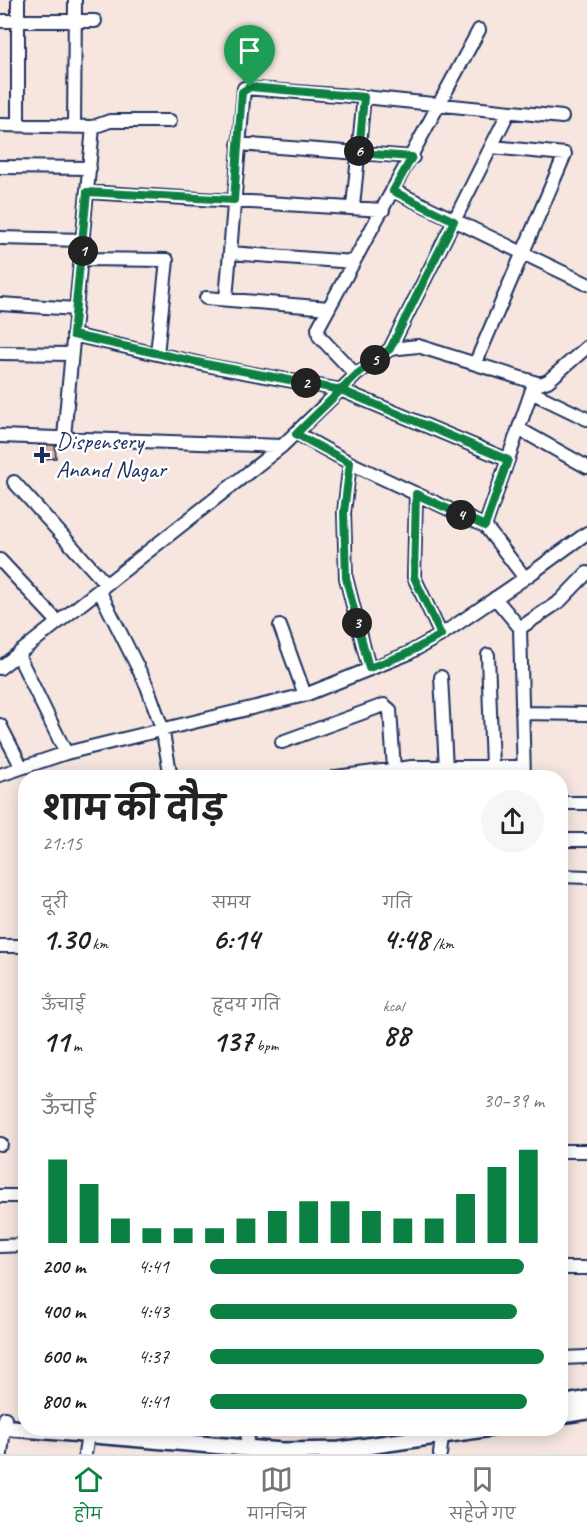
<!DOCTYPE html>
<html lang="hi">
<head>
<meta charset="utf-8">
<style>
  body { margin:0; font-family:Caveat,"Playpen Sans Deva",sans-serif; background:#f6f6f6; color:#222; height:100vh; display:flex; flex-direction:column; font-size:22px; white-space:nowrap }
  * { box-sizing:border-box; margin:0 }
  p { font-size:20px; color:#767676 }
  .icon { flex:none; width:33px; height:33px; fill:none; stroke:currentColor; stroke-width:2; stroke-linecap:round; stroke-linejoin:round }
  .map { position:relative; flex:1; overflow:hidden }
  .details { position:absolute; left:18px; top:770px; width:550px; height:666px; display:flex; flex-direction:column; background:#fff; border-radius:24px; box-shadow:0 3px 15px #0003 }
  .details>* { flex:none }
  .pin { position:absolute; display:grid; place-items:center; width:51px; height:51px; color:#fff; margin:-62px -26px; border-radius:50% 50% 50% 0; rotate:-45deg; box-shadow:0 0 6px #0007 }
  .pin .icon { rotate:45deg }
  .km { position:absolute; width:30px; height:30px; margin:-15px; border-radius:50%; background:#222; color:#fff; font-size:16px; line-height:30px; text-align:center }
  .round { display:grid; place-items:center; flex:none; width:63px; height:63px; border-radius:32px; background:#f6f6f6 }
  .overview { display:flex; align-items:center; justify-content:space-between; height:102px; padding:0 24px }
  h1 { font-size:33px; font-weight:700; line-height:45px }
  .metrics { display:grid; grid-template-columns:repeat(3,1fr); gap:9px; height:102px; padding:6px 24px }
  .metrics div { display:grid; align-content:center }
  .metrics b { font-size:30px; font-weight:700 }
  .metrics small { font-size:16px; font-weight:400 }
  .metrics p { font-size:16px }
  .chart { height:168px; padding:12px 24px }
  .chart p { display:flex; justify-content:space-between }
  .chart svg { width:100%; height:108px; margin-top:6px; stroke:#0b8043; stroke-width:6 }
  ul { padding:0 24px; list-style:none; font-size:20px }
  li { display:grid; grid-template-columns:96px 72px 1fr; align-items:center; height:45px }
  li i { height:15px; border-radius:8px; background:#0b8043 }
  .tabs { display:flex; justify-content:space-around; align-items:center; height:84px; border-top:2px solid #e0e0e0; background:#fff; font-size:16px; color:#767676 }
  .tabs a { display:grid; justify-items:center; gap:3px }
  .tabs .on { color:#0b8043 }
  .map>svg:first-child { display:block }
</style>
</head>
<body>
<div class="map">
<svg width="587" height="1454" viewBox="0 0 587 1454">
  <rect width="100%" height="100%" fill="#f6e6df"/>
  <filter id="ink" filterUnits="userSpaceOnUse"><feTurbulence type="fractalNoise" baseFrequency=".0167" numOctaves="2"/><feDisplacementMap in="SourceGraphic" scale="12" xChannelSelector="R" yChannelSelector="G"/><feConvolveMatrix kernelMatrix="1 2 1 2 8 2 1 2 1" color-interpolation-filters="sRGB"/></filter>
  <g filter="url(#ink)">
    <path fill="#e0ac95" stroke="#1b2f5e" stroke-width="1.5" d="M39,443H55L56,458L40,459Z"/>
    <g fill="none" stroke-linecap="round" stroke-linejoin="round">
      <defs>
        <path id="minor" d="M0,21H95
          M0,125L93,127L110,121H170
          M18,125V0
          M74,127L75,0
          M238,144L413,157
          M0,167L90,168
          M394,191L587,284
          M87,192L383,210
          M353,206L364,97
          M0,238L84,240
          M230,253L354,262
          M82,259L167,260L157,354
          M206,298L329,308
          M226,299L244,88L364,97L562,117
          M0,304L76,309
          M73,335L206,365L341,390L508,460
          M390,349L508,113
          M0,353L70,354
          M476,362L565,154L492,147
          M356,375L319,336L318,328L479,30
          M531,392L587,419
          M519,429L587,467
          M296,433L350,463L485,526L525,578
          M0,436L282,446
          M64,437L93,127
          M350,463L344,512L346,578L369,668
          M14,482L106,584
          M416,494L414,577L441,635
          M485,526L534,384
          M0,560L58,622
          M99,590L147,686L162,728L171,777
          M495,598L520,628L524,777
          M280,626L305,695
          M520,628L560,601L587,573
          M18,655L66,753
          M488,655L492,767
          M0,668L282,446L356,375L390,349L418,346L540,384L548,381L587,347
          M441,677L446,768
          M522,713L587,714
          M0,725L21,766
          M282,742L384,705L390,710L394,769
          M0,775L66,753L305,695L407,654L441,635L525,578L587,533
          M336,777L412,767H523
          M561,803H587
          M561,840H587
          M561,876L587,877
          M0,946H26
          M0,1144H1
          M561,1151H587
          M0,1196H26
          M0,1246L26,1245
          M561,1268H587
          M561,1358L587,1357
          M247,1439L249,1428
          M1,1454L5,1418
          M85,1454L89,1428
          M440,1454L443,1428"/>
        <path id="major" d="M561,1404L587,1399
          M561,1415L587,1411
          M0,1427L282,1451L340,1450L491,1428"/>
      </defs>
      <use href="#minor" stroke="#1b2f5e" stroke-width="16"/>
      <use href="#major" stroke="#1b2f5e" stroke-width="20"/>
      <use href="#minor" stroke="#fff" stroke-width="12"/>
      <use href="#major" stroke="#fff" stroke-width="15"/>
    </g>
  </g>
  <g fill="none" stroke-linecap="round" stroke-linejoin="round" filter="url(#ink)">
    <defs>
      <path id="route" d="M250,87L242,92L234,200L87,192L73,335L206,364L341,390L296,434L350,463L344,512L346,578L369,668L406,654L441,635L414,577L416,494L485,526L508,460L341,390L356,375L390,349L454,221L393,191L412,157L359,153L364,97L250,87"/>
    </defs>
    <use href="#route" stroke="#fff" stroke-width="12"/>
    <use href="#route" stroke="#0b8043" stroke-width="8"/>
  </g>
  <path fill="#1b2f5e" stroke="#fff" stroke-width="2" d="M39 446h6v6h6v6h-6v6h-6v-6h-6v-6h6z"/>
  <g text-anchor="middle" stroke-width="5" stroke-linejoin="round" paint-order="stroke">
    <g font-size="24" fill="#1b2f5e" stroke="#fff" text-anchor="start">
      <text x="56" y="449">Dispensery<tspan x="56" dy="28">Anand Nagar</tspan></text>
    </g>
  </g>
</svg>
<div class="pin" style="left:250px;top:87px;background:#1e9e55"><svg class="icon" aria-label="arrive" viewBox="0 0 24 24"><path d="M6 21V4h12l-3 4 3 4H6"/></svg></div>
<b class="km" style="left:83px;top:251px">1</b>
<b class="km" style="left:306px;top:383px">2</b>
<b class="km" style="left:357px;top:623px">3</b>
<b class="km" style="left:461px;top:515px">4</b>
<b class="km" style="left:375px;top:360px">5</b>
<b class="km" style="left:359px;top:151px">6</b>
<section class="details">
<div class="overview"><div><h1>शाम की दौड़</h1><p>21:15</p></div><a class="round"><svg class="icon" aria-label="share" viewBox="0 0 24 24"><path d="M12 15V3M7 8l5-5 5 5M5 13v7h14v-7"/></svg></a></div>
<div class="metrics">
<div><p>दूरी</p><b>1.30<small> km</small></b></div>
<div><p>समय</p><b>6:14</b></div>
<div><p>गति</p><b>4:48<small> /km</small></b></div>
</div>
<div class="metrics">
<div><p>ऊँचाई</p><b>11<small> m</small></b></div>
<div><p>हृदय गति</p><b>137<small> bpm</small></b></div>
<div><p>kcal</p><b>88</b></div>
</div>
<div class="chart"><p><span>ऊँचाई</span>30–39 m</p>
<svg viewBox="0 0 160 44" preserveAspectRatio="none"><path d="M5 44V10M15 44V20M25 44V34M35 44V38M45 44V38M55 44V38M65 44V34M75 44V31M85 44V27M95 44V27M105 44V31M115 44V34M125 44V34M135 44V24M145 44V13M155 44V6"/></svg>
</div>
<ul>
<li><b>200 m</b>4:41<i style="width:94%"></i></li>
<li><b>400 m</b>4:43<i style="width:92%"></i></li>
<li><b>600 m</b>4:37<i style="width:100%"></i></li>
<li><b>800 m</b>4:41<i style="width:95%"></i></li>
</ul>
</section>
</div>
<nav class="tabs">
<a class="on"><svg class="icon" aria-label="home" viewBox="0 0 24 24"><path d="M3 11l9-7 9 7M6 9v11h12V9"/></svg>होम</a>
<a><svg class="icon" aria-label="map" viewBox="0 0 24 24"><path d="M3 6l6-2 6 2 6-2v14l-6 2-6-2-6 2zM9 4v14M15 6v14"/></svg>मानचित्र</a>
<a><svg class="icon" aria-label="saved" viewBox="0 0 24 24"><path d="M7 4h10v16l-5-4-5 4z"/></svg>सहेजे गए</a>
</nav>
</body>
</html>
